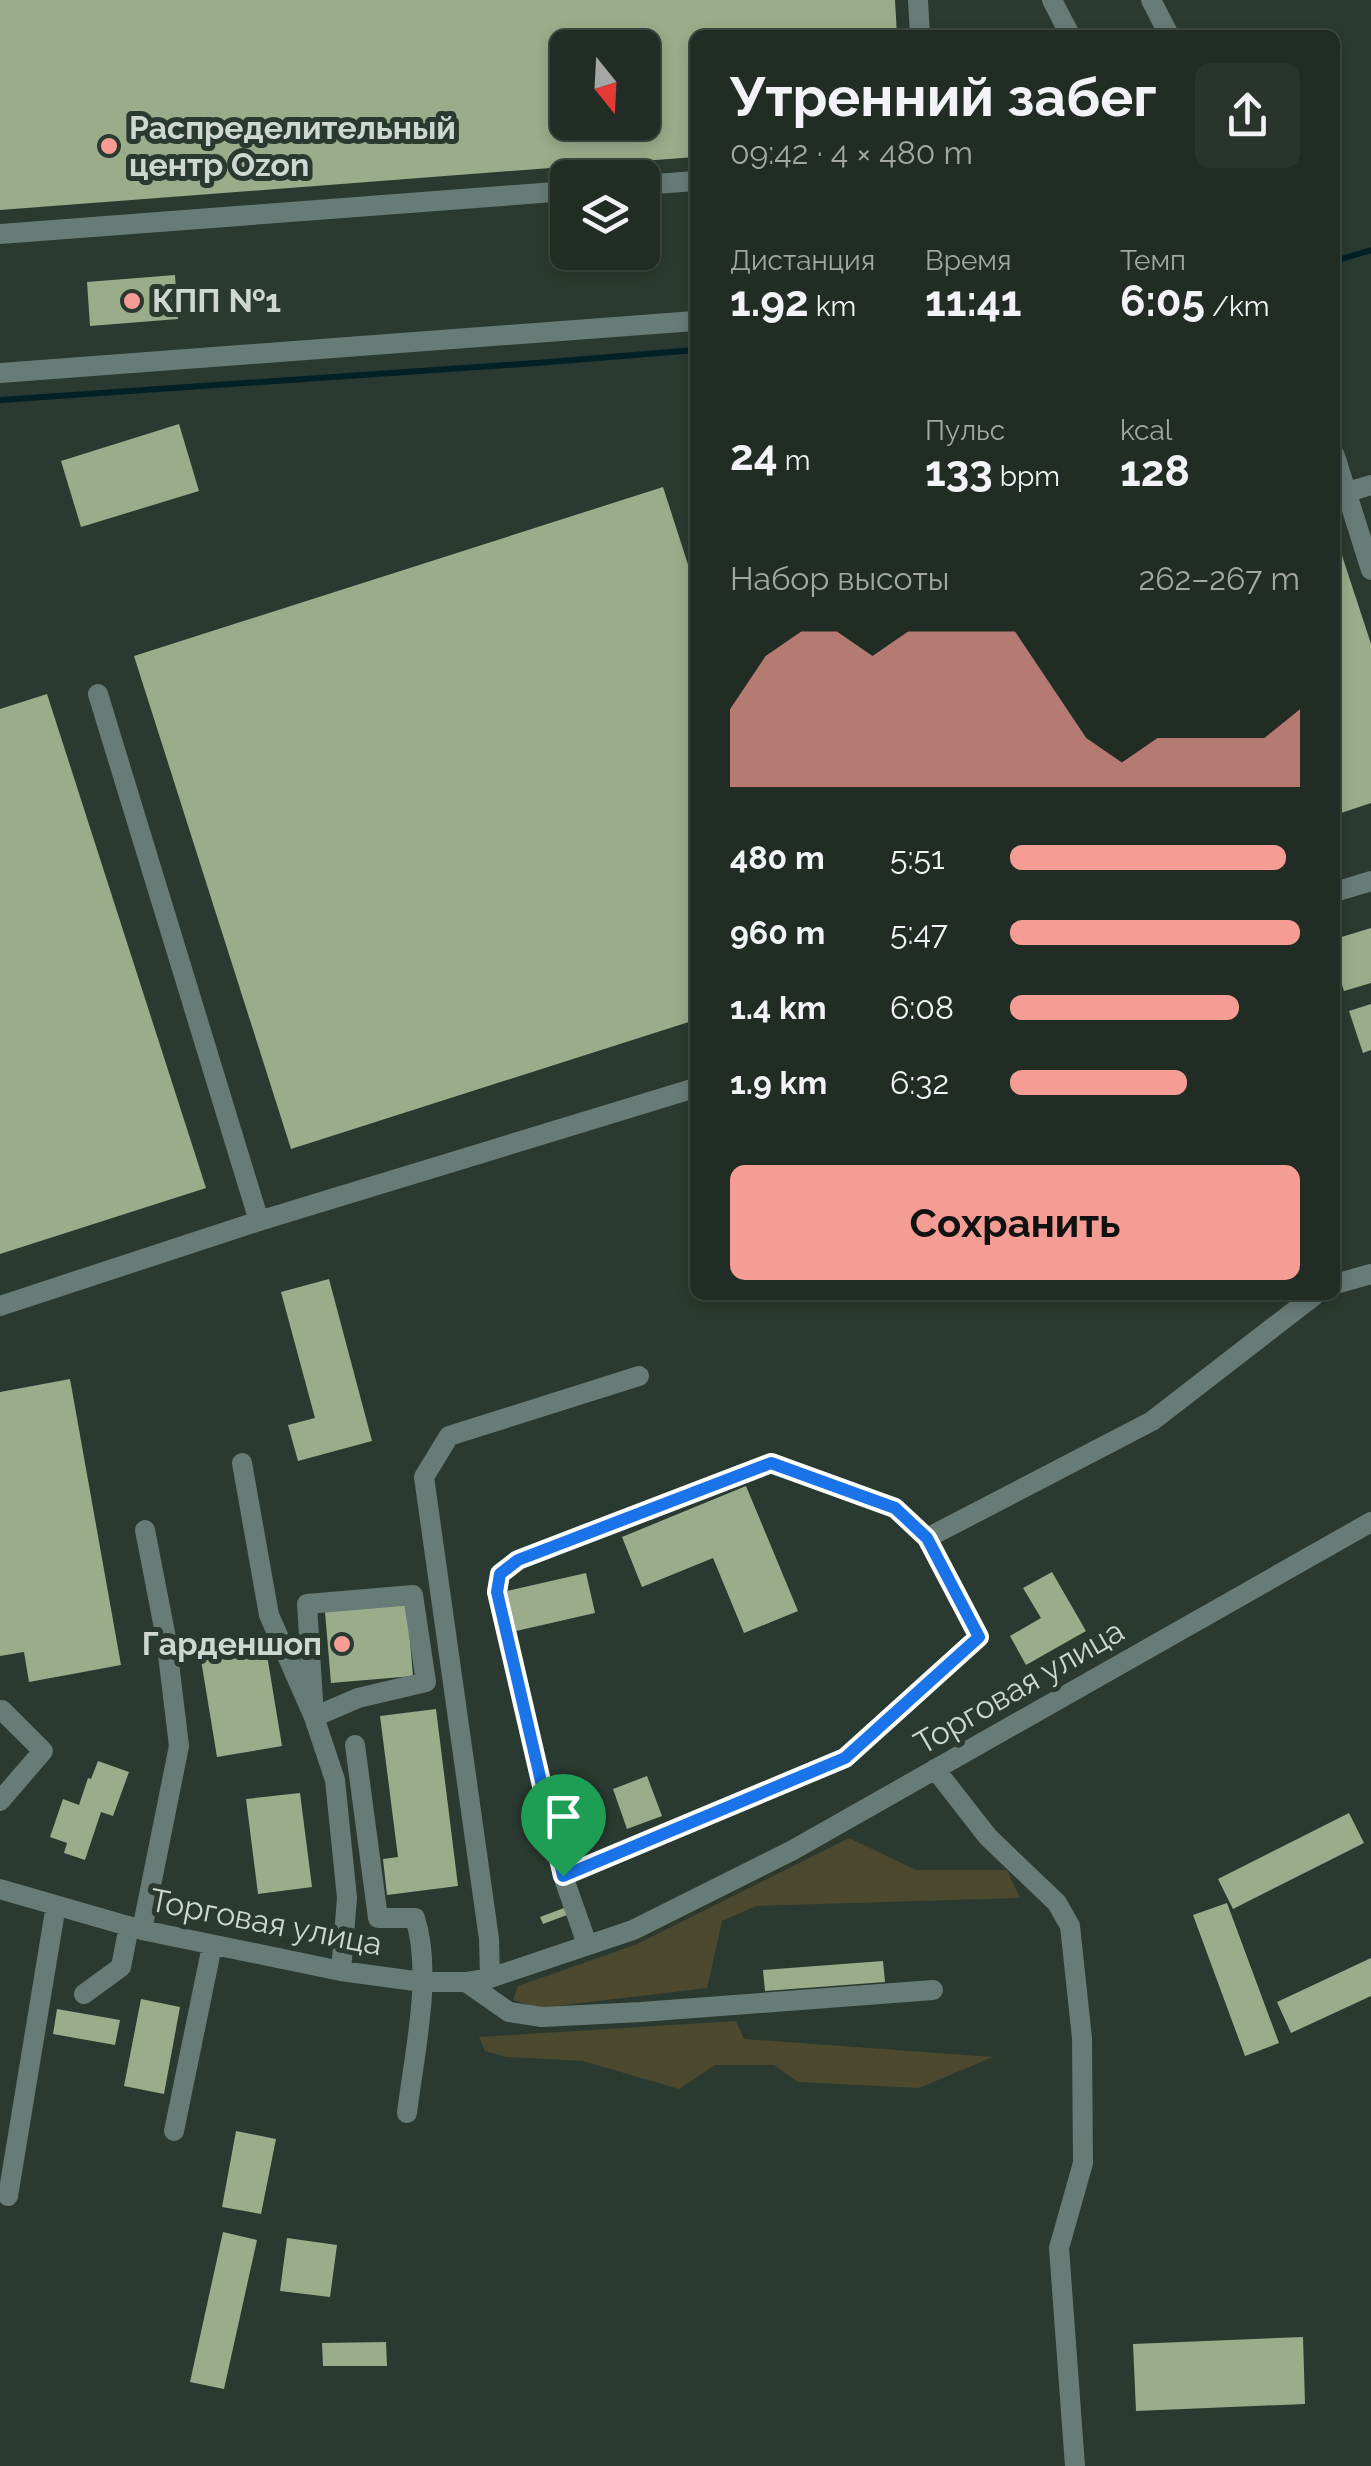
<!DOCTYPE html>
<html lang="ru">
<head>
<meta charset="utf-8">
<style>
  body { margin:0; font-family:Raleway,sans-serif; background:#28342c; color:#f1f3f6; height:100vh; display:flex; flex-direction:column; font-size:38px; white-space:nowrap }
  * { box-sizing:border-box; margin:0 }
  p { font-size:32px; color:#a2a7a6 }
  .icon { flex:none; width:55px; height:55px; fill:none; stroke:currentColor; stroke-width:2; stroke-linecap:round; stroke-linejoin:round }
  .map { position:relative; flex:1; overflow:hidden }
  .panel { position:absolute; left:690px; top:30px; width:650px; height:1270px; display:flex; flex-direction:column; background:#202c24; border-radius:15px; box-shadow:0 5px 15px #0003,0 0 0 2px #3d4841 }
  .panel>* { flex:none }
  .needle { width:65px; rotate:162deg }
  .fabs { position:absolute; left:550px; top:30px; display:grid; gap:20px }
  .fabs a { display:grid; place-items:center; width:110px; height:110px; border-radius:15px; background:#202c24; box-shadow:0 5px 15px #0003,0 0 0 2px #3d4841; font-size:50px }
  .pin { position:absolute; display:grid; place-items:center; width:85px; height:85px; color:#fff; margin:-102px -42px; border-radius:50% 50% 50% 0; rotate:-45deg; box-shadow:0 0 10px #0007 }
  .pin .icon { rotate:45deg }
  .round { display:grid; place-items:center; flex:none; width:105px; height:105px; border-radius:15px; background:#28342c }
  .summary { display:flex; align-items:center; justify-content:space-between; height:170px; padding:0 40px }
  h1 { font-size:55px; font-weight:700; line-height:75px }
  .metrics { display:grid; grid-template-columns:repeat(3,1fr); gap:15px; height:170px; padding:10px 40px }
  .metrics div { display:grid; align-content:center }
  .metrics b { font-size:42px; font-weight:700 }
  .metrics small { font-size:28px; font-weight:400 }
  .metrics p { font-size:28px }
  .chart { height:280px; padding:20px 40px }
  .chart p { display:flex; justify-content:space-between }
  .chart svg { width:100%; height:180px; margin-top:10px; fill:#f59c94; opacity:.7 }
  .cta { display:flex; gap:20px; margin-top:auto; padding:20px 40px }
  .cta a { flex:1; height:115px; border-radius:15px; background:#f59c94; color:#111; font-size:40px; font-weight:700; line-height:115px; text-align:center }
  ul { padding:0 40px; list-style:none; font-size:32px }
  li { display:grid; grid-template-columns:160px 120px 1fr; align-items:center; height:75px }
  li i { height:25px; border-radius:12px; background:#f59c94 }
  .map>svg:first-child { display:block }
</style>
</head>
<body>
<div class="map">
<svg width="1371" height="2466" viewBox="0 0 1371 2466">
  <rect width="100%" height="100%" fill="#2b3a30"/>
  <path fill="#4c492e" d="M849,1838L916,1870H1007L1020,1898L756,1906L722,1921L707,1988L539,2008L513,2000L518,1986L635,1945Z
    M736,2021L744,2039L993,2057L919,2088L798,2082L774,2065H715L679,2089L583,2061L506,2057L485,2051L479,2037Z"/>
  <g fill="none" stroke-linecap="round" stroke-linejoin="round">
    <path stroke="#002126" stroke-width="6" d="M1335,261L1371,250
      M0,400L537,363L695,350"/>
  </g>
  <path fill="#9aac8a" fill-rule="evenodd" d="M0,0H895L897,35H695V157L0,210ZM568,48H642V122H568Z
    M175,275L178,319L90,326L87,282Z
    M179,424L199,491L81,527L61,461Z
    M663,487L693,580L695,579V1020L291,1149L134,656Z
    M1335,534L1371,644V803L1335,815Z
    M47,694L206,1188L0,1254V709Z
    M1371,928V983L1344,991L1335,963V939Z
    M1371,1004V1050L1363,1053L1349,1011Z
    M329,1279L372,1441L298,1461L288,1425L315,1418L281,1292Z
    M70,1379L121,1665L29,1682L24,1652L0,1656V1392Z
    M746,1486L798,1611L744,1633L713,1558L642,1587L622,1537Z
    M1052,1572L1086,1631L1026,1665L1010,1636L1041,1618L1023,1588Z
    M586,1573L595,1613L516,1631L507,1591Z
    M407,1605L413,1676L331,1683L325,1612Z
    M265,1643L282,1746L217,1757L200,1654Z
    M436,1709L458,1886L387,1895L383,1859L398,1857L380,1716Z
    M98,1761L129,1772L113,1816L101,1812L85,1860L64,1853L67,1843L50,1837L63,1799L79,1805L88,1778L91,1779Z
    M647,1776L662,1816L627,1829L613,1789Z
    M300,1793L312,1887L258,1894L246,1799Z
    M1349,1813L1364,1843L1233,1909L1218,1879Z
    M1227,1903L1279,2043L1245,2056L1193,1915Z
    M564,1908L567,1915L543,1924L540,1917Z
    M1371,1958V1996L1291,2033L1277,2002Z
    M883,1961L885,1982L765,1991L763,1970Z
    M141,1999L180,2007L164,2094L124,2086Z
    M57,2009L120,2020L115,2045L53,2034Z
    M236,2131L276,2139L261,2214L222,2207Z
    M223,2232L257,2240L224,2389L190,2382Z
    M287,2238L337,2245L330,2297L280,2291Z
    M1303,2337L1305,2404L1136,2411L1133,2344Z
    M386,2342L387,2366H323L322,2343Z"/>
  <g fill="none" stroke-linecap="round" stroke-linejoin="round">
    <path stroke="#677b77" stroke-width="20" d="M918,0L920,35
      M1052,0L1070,35
      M1151,0L1169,35
      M642,185L695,181
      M0,234L568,191
      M0,373L695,321
      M1335,456L1371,570
      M1347,492L1371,485
      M98,694L259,1221
      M1335,892L1371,881
      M1335,1284L1371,1274
      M0,1306L259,1221L695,1088
      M242,1463L269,1615L314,1717L335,1780L347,1898L341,1971
      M927,1538L1152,1421L1315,1295
      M413,1595L426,1682L358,1698L314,1717L307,1604Z
      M355,1745L378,1918H415C433,1974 414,2055 407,2113
      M935,1769L988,1837L1057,1903L1070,1926L1082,2038L1083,2163L1059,2248L1075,2466
      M0,1801L43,1751L2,1710
      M563,1876L845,1758L979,1637L927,1538L895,1508L771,1463L518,1560L500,1574L497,1592L563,1876L587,1944
      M0,1889L142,1930L341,1971L422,1982H466L490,1978L633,1930L793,1850L1371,1522
      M142,1930L179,1746L166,1638L145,1530
      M490,1978L489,1939L424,1477L449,1436L639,1376
      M466,1982L509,2012L542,2017L641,2012L933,1990
      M84,1994L121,1967L129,1926
      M174,2131L212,1946
      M8,2196L56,1905"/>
  </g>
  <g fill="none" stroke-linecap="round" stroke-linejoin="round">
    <defs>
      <path id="route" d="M771,1463L895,1508L927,1538L979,1637L845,1758L563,1876L497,1592L500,1574L518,1560Z"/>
    </defs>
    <use href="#route" stroke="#fff" stroke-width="20"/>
    <use href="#route" stroke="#1a73e8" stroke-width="12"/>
  </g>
  <g fill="#f59c94" stroke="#2b3a30" stroke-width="4">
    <circle cx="109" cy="146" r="10"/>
    <circle cx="132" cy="301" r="10"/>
    <circle cx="342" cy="1644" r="10"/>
  </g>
  <g text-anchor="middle" stroke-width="10" stroke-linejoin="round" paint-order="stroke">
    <g font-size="32" font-weight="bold" fill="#ced7d1" stroke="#2b3a30" text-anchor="start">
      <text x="129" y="139">Распределительный<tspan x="129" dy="37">центр Ozon</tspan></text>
      <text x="152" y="312">КПП №1</text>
      <text x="322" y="1655" text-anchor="end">Гарденшоп</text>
    </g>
    <g font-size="32" fill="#ced7d1" stroke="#2b3a30">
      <text transform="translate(1019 1687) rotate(-30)" y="11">Торговая улица</text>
      <text transform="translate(266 1922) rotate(11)" y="11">Торговая улица</text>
    </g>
  </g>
</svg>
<div class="fabs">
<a><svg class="needle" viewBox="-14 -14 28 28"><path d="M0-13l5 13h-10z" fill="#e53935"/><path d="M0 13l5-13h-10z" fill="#a2a7a6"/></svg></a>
<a><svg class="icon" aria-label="layers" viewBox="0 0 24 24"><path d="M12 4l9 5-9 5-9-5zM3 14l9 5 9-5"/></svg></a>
</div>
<div class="pin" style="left:563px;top:1876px;background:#1e9e55"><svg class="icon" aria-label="arrive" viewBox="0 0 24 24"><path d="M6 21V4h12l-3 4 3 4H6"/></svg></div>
<section class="panel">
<div class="summary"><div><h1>Утренний забег</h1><p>09:42 · 4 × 480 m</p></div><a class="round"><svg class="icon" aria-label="share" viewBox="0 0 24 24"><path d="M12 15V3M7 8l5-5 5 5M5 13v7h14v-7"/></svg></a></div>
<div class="metrics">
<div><p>Дистанция</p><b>1.92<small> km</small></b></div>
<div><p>Время</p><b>11:41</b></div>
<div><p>Темп</p><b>6:05<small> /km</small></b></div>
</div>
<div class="metrics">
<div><b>24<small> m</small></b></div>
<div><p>Пульс</p><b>133<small> bpm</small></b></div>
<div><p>kcal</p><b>128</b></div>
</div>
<div class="chart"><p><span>Набор высоты</span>262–267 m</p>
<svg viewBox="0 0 160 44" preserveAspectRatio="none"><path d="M0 44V25L10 12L20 6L30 6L40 12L50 6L60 6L70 6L80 6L90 19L100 32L110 38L120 32L130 32L140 32L150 32L160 25V44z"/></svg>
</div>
<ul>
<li><b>480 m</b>5:51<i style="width:95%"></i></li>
<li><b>960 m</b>5:47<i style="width:100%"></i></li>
<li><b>1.4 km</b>6:08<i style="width:79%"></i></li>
<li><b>1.9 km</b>6:32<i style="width:61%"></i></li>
</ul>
<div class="cta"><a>Сохранить</a></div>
</section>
</div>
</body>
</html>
